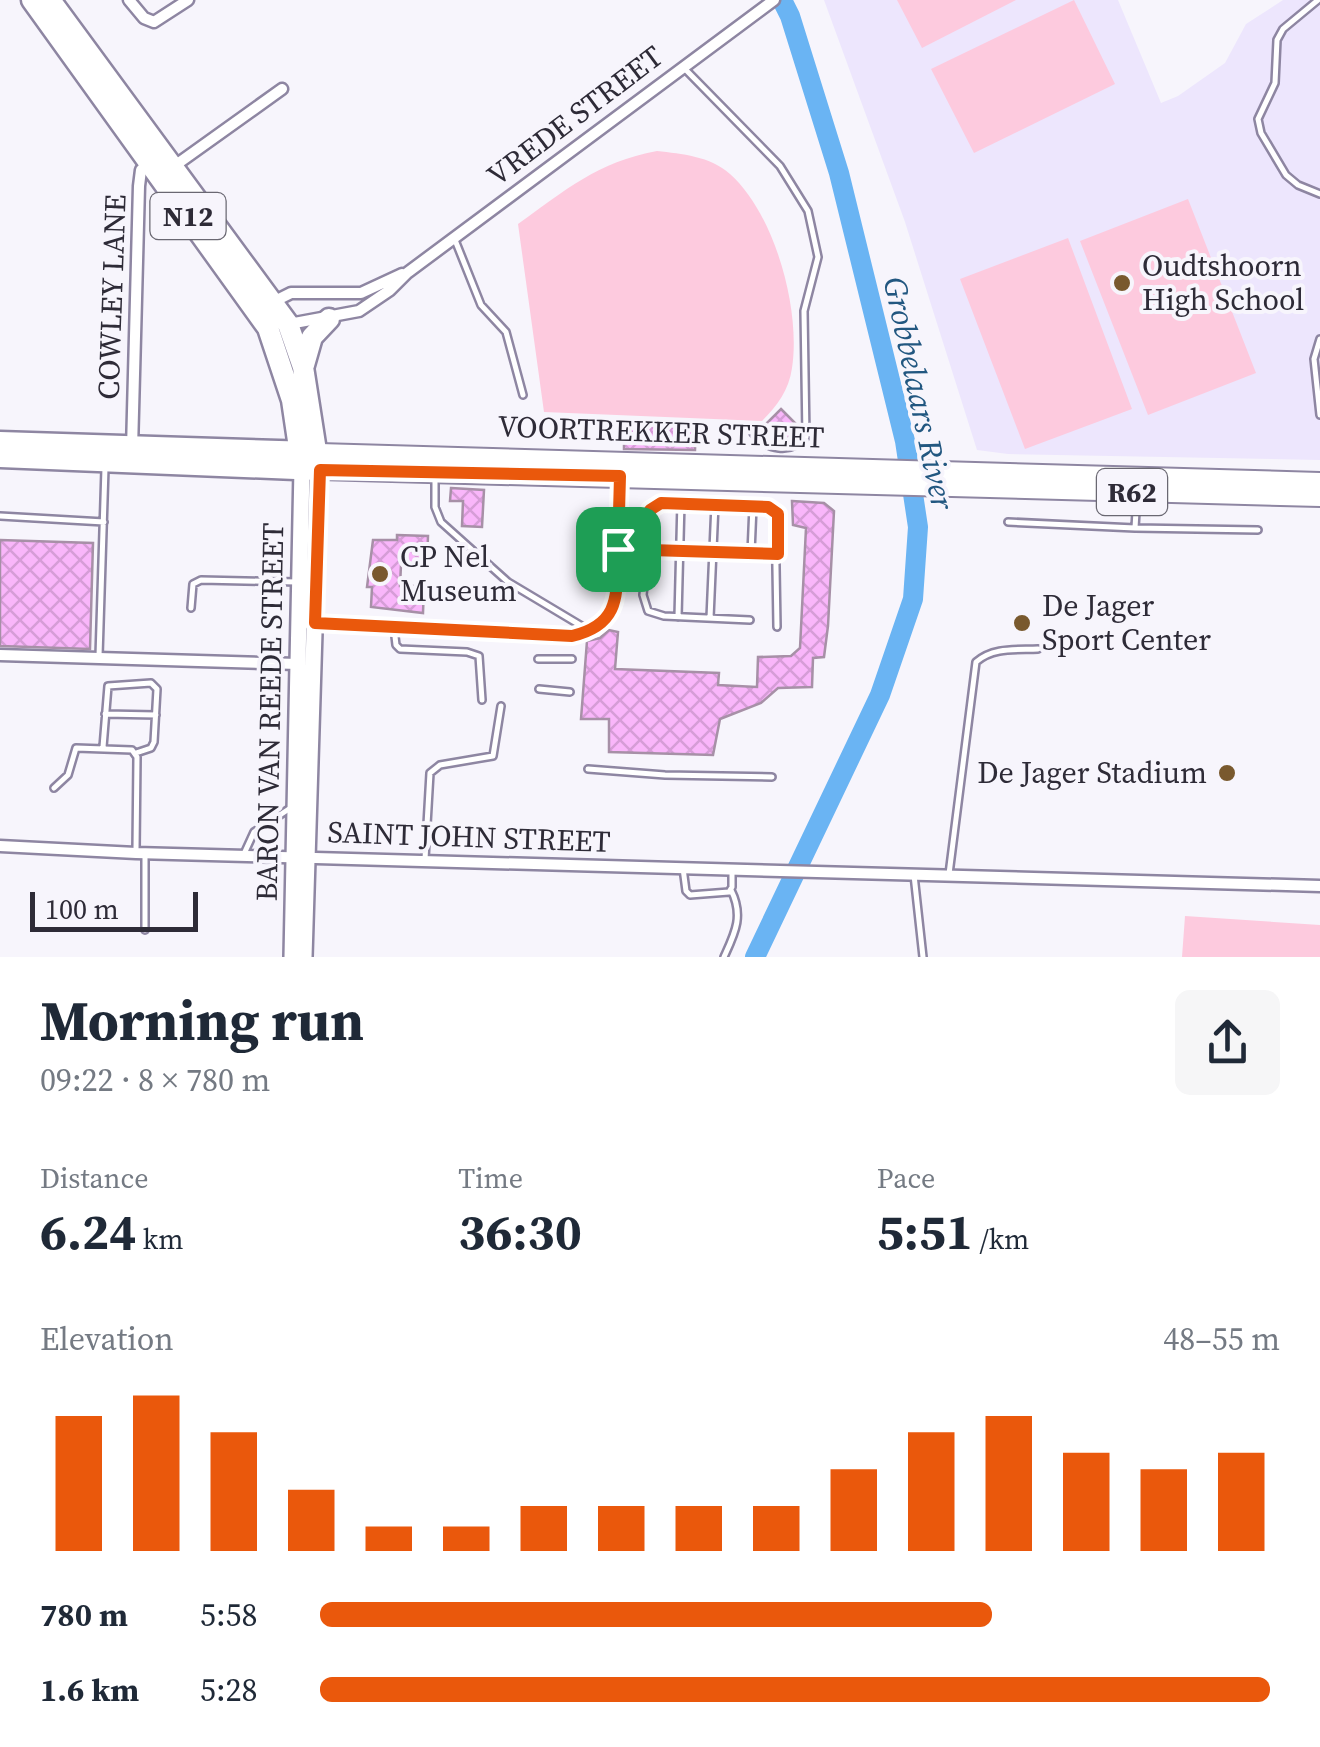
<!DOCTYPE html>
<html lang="en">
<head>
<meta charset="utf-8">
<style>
  body { margin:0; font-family:"Source Serif 4",serif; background:#f6f6f7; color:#1f2937; height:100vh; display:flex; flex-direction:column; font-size:38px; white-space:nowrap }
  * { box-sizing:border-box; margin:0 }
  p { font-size:32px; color:#747a83 }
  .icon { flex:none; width:55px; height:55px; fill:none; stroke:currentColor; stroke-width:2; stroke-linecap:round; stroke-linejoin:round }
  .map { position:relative; height:957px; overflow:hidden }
  .details { display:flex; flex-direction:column; background:#fff; flex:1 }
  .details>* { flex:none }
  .scale { position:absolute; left:30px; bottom:25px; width:168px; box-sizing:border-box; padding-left:10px; border:5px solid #2e2b37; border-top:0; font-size:28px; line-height:35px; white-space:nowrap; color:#2e2b37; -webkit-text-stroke:8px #f7f5fc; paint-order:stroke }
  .pin { position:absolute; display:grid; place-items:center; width:85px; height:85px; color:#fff; margin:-42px; border-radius:20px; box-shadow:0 5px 15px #0006 }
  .round { display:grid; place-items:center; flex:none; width:105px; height:105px; border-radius:15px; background:#f6f6f7 }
  .summary { display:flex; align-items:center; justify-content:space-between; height:170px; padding:0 40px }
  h1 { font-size:55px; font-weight:700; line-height:75px }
  .stats { display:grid; grid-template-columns:repeat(3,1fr); gap:15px; height:170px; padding:10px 40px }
  .stats div { display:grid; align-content:center }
  .stats b { font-size:50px; font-weight:700 }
  .stats small { font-size:28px; font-weight:400 }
  .stats p { font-size:28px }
  .chart { height:280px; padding:20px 40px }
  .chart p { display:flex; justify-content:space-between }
  .chart svg { width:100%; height:180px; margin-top:10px; stroke:#ea580c; stroke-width:6 }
  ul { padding:0 40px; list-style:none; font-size:32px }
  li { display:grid; grid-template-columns:160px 120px 1fr; align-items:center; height:75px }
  li i { height:25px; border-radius:12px; background:#ea580c }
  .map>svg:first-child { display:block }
</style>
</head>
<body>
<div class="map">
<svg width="1320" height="957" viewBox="0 0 1320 957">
  <defs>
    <pattern id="building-cross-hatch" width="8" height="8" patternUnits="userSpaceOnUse" patternTransform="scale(2.5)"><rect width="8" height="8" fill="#f9b6fa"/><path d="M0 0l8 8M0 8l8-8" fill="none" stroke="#d69dd7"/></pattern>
  </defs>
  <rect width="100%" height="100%" fill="#f7f5fc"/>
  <path fill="#ede6fd" d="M824,0H1118L1161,103L1178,96L1225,63L1246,24L1283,0H1320V460L1008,454L977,450L905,222Z"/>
  <path fill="#fdcade" d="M897,0H1016L922,48Z
    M1074,0L1115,84L974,153L931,69Z
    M657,151C682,154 710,156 730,174C775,214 801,310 792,368C789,390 777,406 762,421L544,412L518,224C566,190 597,162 657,151Z
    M1188,199L1256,373L1148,415L1080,241Z
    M1068,238L1132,409L1025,449L960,279Z
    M1185,916L1320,925V957H1182Z"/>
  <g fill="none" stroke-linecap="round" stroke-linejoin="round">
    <path stroke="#6ab4f3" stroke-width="20" d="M755,957L880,695L913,599L918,527L905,441L839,173L790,16L782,0"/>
  </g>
  <path fill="url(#building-cross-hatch)" stroke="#a790a7" stroke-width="2.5" d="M781,409L799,427L784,442L764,426Z
    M624,424L696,425L695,450L624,449Z
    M451,488L484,490L482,527L462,526L463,501H450Z
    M792,501L824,503L834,511L828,626L824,657L813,658L812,687L778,688L761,703L720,719L713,755L609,752V719H581L587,641L600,638L609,630L618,632L615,669L719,673L718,685L757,687L758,657L791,656L800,648L806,528L793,525Z
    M397,535L428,536L427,565H401L400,586H424L423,613L371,607L372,587H367L373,540H397Z
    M0,540L93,543L90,649L0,646Z"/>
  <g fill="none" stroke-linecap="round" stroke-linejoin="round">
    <defs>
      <path id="lane" d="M1318,0L1283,29L1277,40L1275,83L1258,119L1261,133L1286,175L1298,185L1320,194
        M685,69L780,166L808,211L818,257L804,311L806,437C790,455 767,450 753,433
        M455,240L481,305L506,332L523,395
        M1320,339L1314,359L1320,415
        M435,480V507L441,522L508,582L590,631
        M0,516L104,522
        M1008,522L1135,528L1137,495
        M1135,528L1258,530
        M621,549L778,554
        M751,553L753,506
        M191,608L193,584L201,580L297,582
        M678,617L681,501
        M710,618L715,504
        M750,620L664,616L648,611L643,595L652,507L681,501L775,509L777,627
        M394,628L396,645L400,649L467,652L479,656L482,700
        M99,656L105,468
        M538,659H572
        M539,689L570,692
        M105,714L156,715
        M103,747L108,686L151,683L157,689L154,742L151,748L136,753
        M588,769L665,775L772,777
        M54,788L68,775L76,748L132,750L137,757L136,850
        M145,853V930
        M243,856L254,832L292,807
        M425,859L430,773L440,765L493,756L501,706
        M683,868L686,891L690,895L729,892L732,887V870
        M949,874L976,662C993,647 1016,650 1038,649
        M914,875L923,957
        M724,957C735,933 744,916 731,890"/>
      <path id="street" d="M129,0L144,18L154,22L188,0
        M173,167L282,89
        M271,303L291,293H361L402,274
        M289,324L359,311L390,290L407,273L774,0
        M132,449L139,186L141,170L149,163L152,164
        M315,623L573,636C586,633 599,630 608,618C623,598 619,505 621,475
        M0,655L298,664
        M0,846L136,853L1320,886"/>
      <path id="secondary" d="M292,957L302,468
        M304,957L319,470"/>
      <path id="primary" d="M319,453L1320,482
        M319,470L1320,497"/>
      <path id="highway" d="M32,0L268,328L292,400L302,468
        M304,365L312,337L329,319
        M0,442L312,452
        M0,457L319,470L303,367L288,324L50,0"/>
    </defs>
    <use href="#lane" stroke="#8e86a2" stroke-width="10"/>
    <use href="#street" stroke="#8e86a2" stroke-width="15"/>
    <use href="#secondary" stroke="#8e86a2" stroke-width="20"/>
    <use href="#primary" stroke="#8e86a2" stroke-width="22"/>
    <use href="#highway" stroke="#8e86a2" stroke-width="25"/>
    <use href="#lane" stroke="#fff" stroke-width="5"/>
    <use href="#street" stroke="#fff" stroke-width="10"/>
    <use href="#secondary" stroke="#fff" stroke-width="15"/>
    <use href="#primary" stroke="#fff" stroke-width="18"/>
    <use href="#highway" stroke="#fff" stroke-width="20"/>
  </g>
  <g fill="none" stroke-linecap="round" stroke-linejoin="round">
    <defs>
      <path id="route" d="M618,549C616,592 623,624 572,636L315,623L320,470L620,476L618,549L778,554V514L768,507L661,503L650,510L646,550L618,549"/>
    </defs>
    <use href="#route" stroke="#fff" stroke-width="20"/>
    <use href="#route" stroke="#ea580c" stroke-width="12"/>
  </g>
  <g fill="#79592e" stroke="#f7f5fc" stroke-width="4">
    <circle cx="1122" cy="283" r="10"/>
    <circle cx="380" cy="574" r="10"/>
    <circle cx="1022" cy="623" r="10"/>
    <circle cx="1227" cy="773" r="10"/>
  </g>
  <g text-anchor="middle" stroke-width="8" stroke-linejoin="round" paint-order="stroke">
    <g fill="#f7f5fc" stroke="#6a6872" stroke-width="2.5">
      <rect x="150.5" y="193" width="75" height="46" rx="8"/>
      <rect x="1097" y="469" width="70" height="46" rx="8"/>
    </g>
    <g font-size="28" font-weight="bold" fill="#2e2b37">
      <text x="188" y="226">N12</text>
      <text x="1132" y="502">R62</text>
    </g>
    <g font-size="30" fill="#2e2b37" stroke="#f7f5fc">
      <text transform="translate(575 116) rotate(-37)" y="10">VREDE STREET</text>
      <text transform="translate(112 297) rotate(-88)" y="10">COWLEY LANE</text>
      <text transform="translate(661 432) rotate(2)" y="10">VOORTREKKER STREET</text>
      <text transform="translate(270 712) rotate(-89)" y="10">BARON VAN REEDE STREET</text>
      <text transform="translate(469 837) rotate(2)" y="10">SAINT JOHN STREET</text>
    </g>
    <g font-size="30" fill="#2e2b37" stroke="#f7f5fc" text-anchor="start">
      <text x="1142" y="276">Oudtshoorn<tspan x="1142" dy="34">High School</tspan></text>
      <text x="400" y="567">CP Nel<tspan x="400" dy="34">Museum</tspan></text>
      <text x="1042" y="616">De Jager<tspan x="1042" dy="34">Sport Center</tspan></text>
      <text x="1207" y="783" text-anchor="end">De Jager Stadium</text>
    </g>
    <g font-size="32" font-style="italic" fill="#225780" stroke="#f7f5fc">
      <text transform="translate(919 393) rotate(78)" y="11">Grobbelaars River</text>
    </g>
  </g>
</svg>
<div class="scale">100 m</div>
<div class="pin" style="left:618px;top:549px;background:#1e9e55"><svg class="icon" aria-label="arrive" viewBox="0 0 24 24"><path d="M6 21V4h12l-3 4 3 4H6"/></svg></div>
</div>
<section class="details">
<div class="summary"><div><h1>Morning run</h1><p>09:22 · 8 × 780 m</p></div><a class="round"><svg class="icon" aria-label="share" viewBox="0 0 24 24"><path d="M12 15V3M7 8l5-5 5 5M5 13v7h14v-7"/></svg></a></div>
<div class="stats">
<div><p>Distance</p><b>6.24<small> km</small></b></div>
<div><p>Time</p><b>36:30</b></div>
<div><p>Pace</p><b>5:51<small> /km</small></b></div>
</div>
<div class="chart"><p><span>Elevation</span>48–55 m</p>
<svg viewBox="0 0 160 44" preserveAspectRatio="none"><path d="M5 44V11M15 44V6M25 44V15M35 44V29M45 44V38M55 44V38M65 44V33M75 44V33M85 44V33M95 44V33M105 44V24M115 44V15M125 44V11M135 44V20M145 44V24M155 44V20"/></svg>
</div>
<ul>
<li><b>780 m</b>5:58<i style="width:70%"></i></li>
<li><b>1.6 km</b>5:28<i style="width:99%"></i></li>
</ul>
</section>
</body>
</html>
